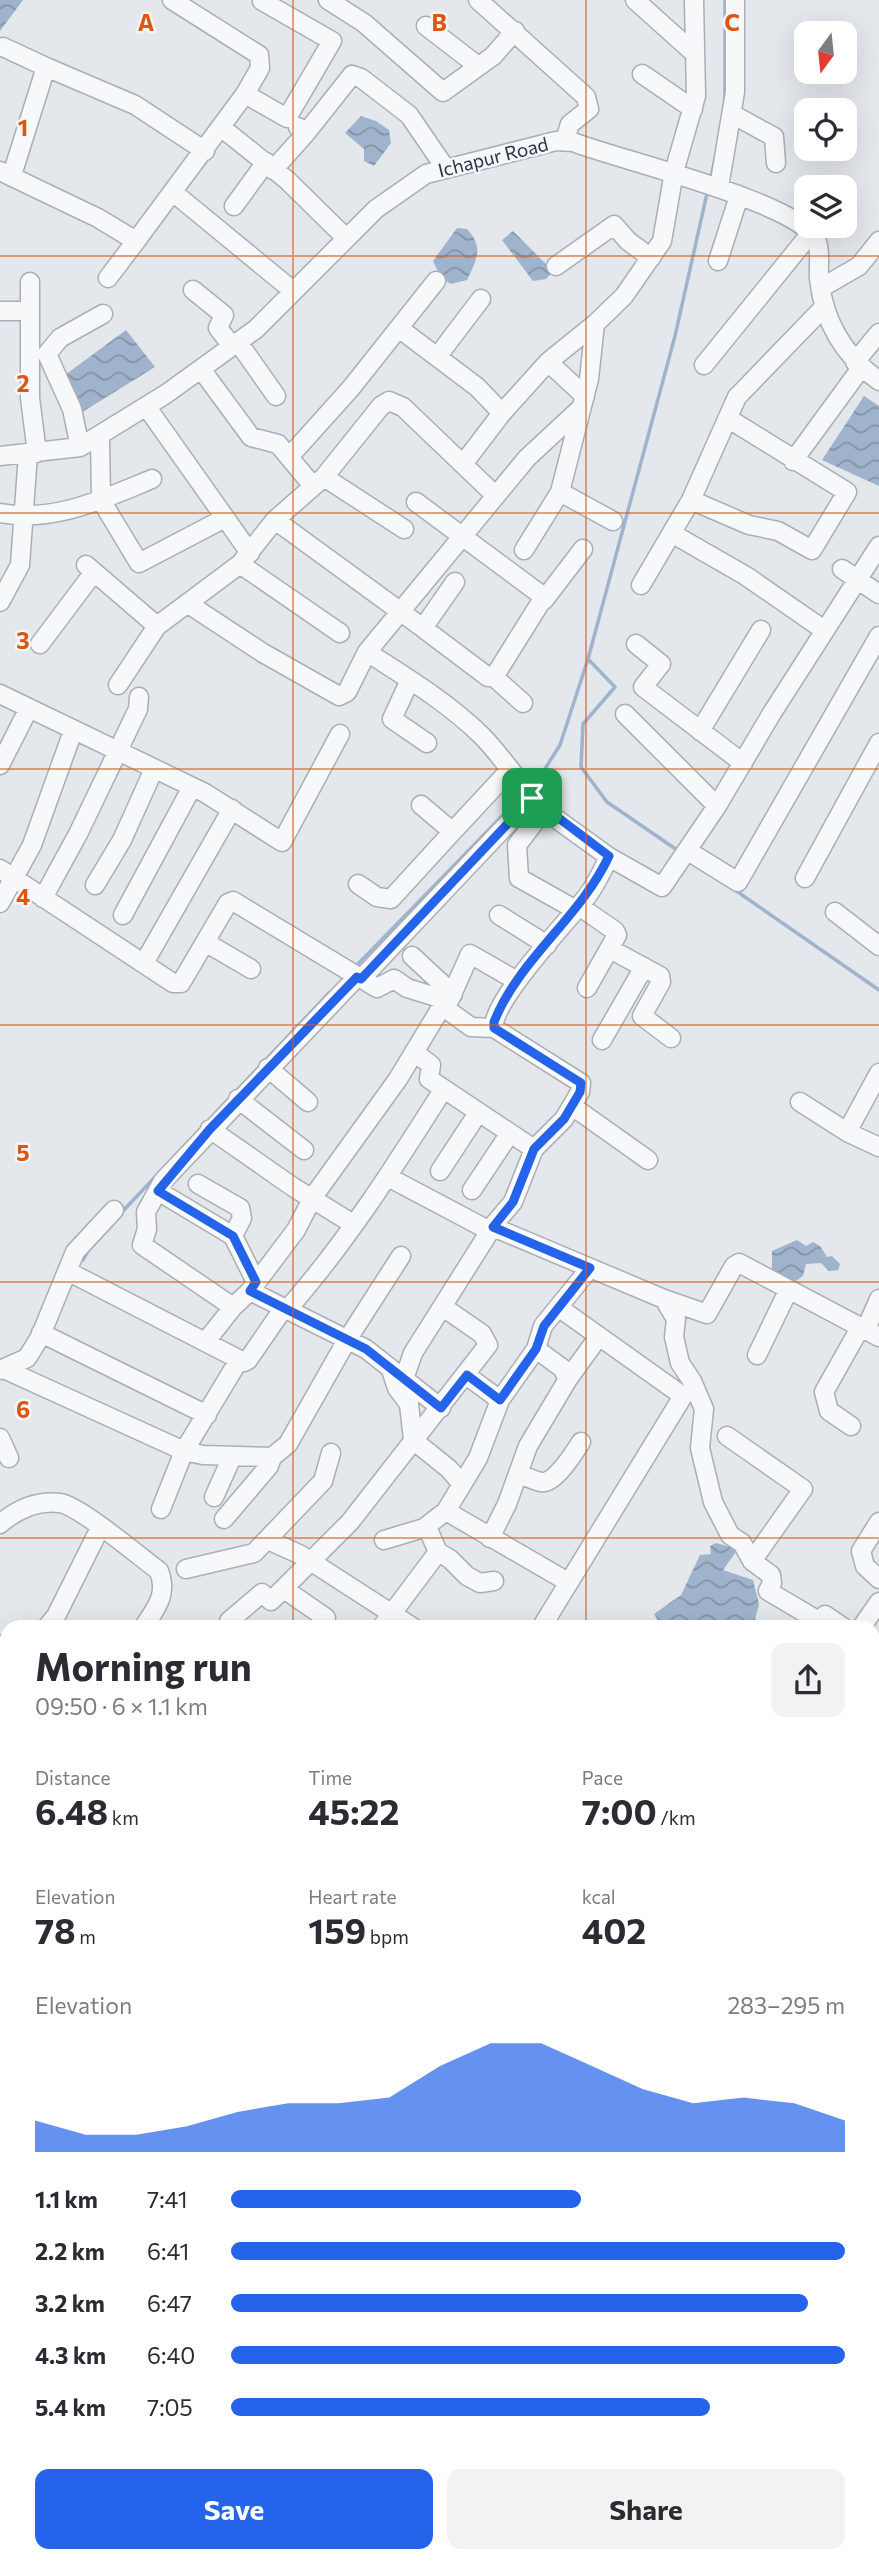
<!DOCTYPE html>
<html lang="en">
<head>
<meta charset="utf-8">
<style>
  body { margin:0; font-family:Commissioner,sans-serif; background:#f2f2f3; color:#2b2b33; height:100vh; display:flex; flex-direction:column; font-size:26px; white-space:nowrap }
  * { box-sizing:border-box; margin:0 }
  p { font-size:23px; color:#7c7c81 }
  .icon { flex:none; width:38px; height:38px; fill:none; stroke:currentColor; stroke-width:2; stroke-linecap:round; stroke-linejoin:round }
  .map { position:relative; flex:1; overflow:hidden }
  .sheet { position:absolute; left:0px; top:1620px; width:880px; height:943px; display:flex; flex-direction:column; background:#fff; border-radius:21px 21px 0 0; box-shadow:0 7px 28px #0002 }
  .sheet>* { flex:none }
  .needle { width:46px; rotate:195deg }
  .tools { position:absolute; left:794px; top:21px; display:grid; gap:14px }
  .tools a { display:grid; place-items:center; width:63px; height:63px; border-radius:14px; background:#fff; box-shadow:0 7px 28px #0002; font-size:35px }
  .pin { position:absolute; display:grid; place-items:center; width:60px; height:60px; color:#fff; margin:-30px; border-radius:14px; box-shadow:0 4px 10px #0006 }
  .round { display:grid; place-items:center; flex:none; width:74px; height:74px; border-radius:14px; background:#f2f2f3 }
  .head { display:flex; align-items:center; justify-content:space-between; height:119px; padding:0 35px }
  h1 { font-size:38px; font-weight:700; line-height:52px }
  .metrics { display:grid; grid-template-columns:repeat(3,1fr); gap:10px; height:119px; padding:7px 35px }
  .metrics div { display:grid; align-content:center }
  .metrics b { font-size:35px; font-weight:700 }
  .metrics small { font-size:19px; font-weight:400 }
  .metrics p { font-size:19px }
  .chart { height:196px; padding:14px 35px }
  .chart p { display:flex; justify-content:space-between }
  .chart svg { width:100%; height:126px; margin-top:7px; fill:#2563eb; opacity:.7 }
  .cta { display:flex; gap:14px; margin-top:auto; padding:14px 35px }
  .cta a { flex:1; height:80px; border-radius:14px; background:#2563eb; color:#fff; font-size:28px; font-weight:700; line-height:80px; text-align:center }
  .cta a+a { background:#f2f2f3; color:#2b2b33 }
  ul { padding:0 35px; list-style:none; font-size:23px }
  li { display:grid; grid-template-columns:112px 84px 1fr; align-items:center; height:52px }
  li i { height:18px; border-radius:9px; background:#2563eb }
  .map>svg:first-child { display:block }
</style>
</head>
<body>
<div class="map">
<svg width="879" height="2563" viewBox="0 0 879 2563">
  <defs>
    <pattern id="water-waves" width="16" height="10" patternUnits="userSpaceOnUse" patternTransform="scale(1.75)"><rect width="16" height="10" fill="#9fb4cc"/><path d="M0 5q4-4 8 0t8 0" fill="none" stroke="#8293a7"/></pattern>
  </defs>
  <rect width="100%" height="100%" fill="#e4e7ec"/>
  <path fill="url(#water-waves)" d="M0,0H23L0,31Z
    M361,116L376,121L389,130L391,143L374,166L364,161V149L345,133Z
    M457,228L467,229C484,247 477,259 467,280L451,284L441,278L433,261Z
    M513,231L553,271L546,279L533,281L502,240Z
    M126,330L155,367L79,414L61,378Z
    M864,396L879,406V486L822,460Z
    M797,1240L806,1246L813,1242L820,1246L827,1257L832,1256L840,1264L838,1270L829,1271L821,1263L806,1264L803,1276L787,1287L772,1275V1251Z
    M716,1543L738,1549L723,1570L753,1580L759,1604L754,1624L747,1628L662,1627L654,1614L681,1595L700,1555L711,1554L710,1546Z
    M285,2557H395L390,2563H284Z"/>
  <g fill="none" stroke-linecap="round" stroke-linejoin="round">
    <path stroke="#9fb4cc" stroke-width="3.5" d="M725,103V0
      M711,178L715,159
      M533,788L560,745L588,659
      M680,852L607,802L581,767L583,724L615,687L588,659L675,336L708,189
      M732,888L879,990
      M355,967L511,807
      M121,1213L330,992
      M83,1260L90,1247"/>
    <defs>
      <path id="minor" d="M172,0L259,55L260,68L245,94L287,118L332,41L262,1
        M328,0L364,23L443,92L493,56L515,31
        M478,0L586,97L589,109L570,124L565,140
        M635,0L694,53
        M426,26L478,66
        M3,47L46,67
        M642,74L693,109
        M732,114L774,137L776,163
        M222,128L287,180L346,238
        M306,133L352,75L361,78L409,115L446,169
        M273,170L306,133L298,127
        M0,171L98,218L136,241L245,94
        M12,175L46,67L135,105L205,151
        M719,187L735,92V0
        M174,193L292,290
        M234,206L266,162
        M718,261L739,196
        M556,266L614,225L628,241L651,258
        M108,278L136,241
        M30,282V398L37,453
        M821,288L859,266L879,241
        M193,290L224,315L218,328L232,346
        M0,311H29
        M400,329L477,387L502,413L548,362L595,324
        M238,342L276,396
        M437,357L481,299
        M548,362L585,396
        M855,362L879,333
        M704,365L810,234
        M201,369L251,437L278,444L313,486
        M146,406L250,553
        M100,437L101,500L139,563L225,518
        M80,447L72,409L47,354L60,338L103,314
        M0,456L80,447L166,394L256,329L376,209L426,174L556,141L573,142C615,159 804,203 817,242C821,252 818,267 819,279C824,322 844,356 879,381
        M289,457L351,388L436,281
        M793,461L861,368
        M463,464L502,413
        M324,477L404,529
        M691,500L749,525L778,531L812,550L847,492L729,419
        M416,502L544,597L494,677
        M0,513C54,523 103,499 152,479
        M275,520L423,628L455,582
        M613,521L560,492L589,379L595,324L624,296L662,241L674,172L696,96L694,0
        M673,534L746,576L824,630
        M524,550L560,492
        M240,564L340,633
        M86,565L157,626
        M842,569L879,594
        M641,585L691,500L737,397L825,306
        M544,600L583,549
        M0,602L20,565L28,454
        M190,605L263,653L339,696L347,692L367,652
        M423,628L488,677H494L523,703
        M40,644L94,572
        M636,644L661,664L643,687L743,763
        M410,680L392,719L427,743
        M118,685L157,626L240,564L275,520L324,477L381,406L389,401L403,407L496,496
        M0,694L205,793L282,842L340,734
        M625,714L717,806
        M700,731L761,630
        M0,765L28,710
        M421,805L447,827L455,829L509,771
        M544,810L609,857
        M688,851L738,882L879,636
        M0,869L173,983H181L228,903L233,901L377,988L394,979L407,988L449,1001
        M805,878L879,743
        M358,884L377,897L391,899L455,829
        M95,885L122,840L154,769
        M43,898L78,834L138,709L139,697
        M0,903L32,845L73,731
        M579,906L615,931L617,935L587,988
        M576,910L519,878L517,845L544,810C521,787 504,758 481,735C447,702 407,678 367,652L527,458L582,407
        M835,912L879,946
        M123,915L192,787
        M499,915L547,945
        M205,942L251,969
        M610,949L660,976L661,982L642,1016L671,1038
        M412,956L453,994
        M144,963L232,809
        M357,977L163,1181L146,1212L147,1229L142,1245L233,1307L250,1291L366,1349L441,1408
        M361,979L532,798
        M442,1006L471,1027L494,1028
        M602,1040L644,967
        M414,1052L431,1065L429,1079L534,1149
        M268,1068L308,1102
        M238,1099L304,1150
        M800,1102L847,1132L879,1147
        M572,1106L648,1160
        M210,1129L293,1187L353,1224
        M847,1132L879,1073
        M440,1171L478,1113
        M388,1177L490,1231
        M198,1184L240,1208L242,1218L233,1236
        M472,1190L510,1133
        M158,1191L233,1236L256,1282
        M493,1227L664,1299L676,1319L674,1337L680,1363L692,1381L704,1409L700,1448L713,1502L730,1535L742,1543L752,1561
        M69,1272L244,1362L248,1360L283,1309
        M250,1291L296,1230L313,1197L398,1079L442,1006L449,1001L470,954L517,981
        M664,1299L707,1314L734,1266L739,1263L879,1337
        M286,1311C346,1243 395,1166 443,1090
        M865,1331L879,1299
        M41,1333L207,1415
        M207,1340L233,1307
        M757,1355L788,1291
        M4,1369L184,1451L203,1455L272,1457L288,1444L347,1340L401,1256
        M0,1370L27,1358L40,1337L75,1252L114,1210
        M391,1370L397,1388L409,1404L413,1440L449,1469L462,1484
        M466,1375L500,1400
        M404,1379L413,1353L495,1223L513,1202L534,1149L564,1119L580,1092L581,1083L494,1028C491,1001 570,919 588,895C597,883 603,869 609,857L662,887L717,806L772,713L879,546
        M568,1379L599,1336
        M851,1426L829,1411L824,1392L860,1328
        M727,1436L803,1489L752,1561L771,1575L772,1583L768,1591L817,1620
        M0,1438L9,1458
        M519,1473C525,1476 534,1481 541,1482C554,1485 574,1453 581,1442
        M214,1497L232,1457
        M161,1509L184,1451L239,1360
        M446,1511L568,1582
        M224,1519L269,1466L272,1457
        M879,1522L861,1551L865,1566L879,1579
        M0,1524C16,1510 37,1500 60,1503C80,1506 140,1557 159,1571C168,1595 156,1608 143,1628
        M427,1527L438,1552L450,1559L467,1576L480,1583L494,1581
        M490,1538L507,1504L528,1446L568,1379L562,1368L536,1349
        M268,1540L301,1555L414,1628
        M384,1540L424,1528L446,1511L478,1458L500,1400L536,1349L543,1326L590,1268
        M186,1569L254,1553L323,1481L331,1453
        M284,1589L326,1618
        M229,1621L262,1593L271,1601L350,1522L488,1345L482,1334L443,1307
        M46,1628L56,1616L100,1528
        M381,1628L438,1552
        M541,1628L683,1396L558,1307
        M813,1628L825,1615L844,1628
        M861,1628L879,1602
        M0,1645L7,1649
        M873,1756L879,1759
        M0,1770L7,1773
        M873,1844L879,1849
        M873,1919L879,1924
        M873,1977L879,1983
        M0,2011L7,1997
        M873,2037L879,2043
        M0,2089L7,2078
        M0,2100L7,2103
        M0,2154L7,2142
        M0,2218L7,2223
        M873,2232L879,2224
        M0,2310L6,2314L7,2320
        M873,2333L879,2322
        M873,2402L879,2392
        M873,2449L879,2453
        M873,2512L879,2516
        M176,2557L186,2563
        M453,2557L465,2563
        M644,2557L655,2563
        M811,2557L823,2563
        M45,2563L48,2557
        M262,2563L266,2557
        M402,2563L405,2557
        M779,2563L783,2557"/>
    </defs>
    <use href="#minor" stroke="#a9aeb7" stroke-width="21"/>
    <use href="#minor" stroke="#f7f8fa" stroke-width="18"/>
  </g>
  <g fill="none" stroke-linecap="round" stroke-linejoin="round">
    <defs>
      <path id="route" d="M532,798L609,856C580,918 519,959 494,1022V1028L581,1083L580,1092L564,1119L534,1149L513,1202L493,1227L590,1268L544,1326L536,1349L500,1400L467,1375L441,1408L366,1349L250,1291L256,1282L233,1236L158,1191L210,1129L357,977L361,979Z"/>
    </defs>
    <use href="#route" stroke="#fff" stroke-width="14"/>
    <use href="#route" stroke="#2563eb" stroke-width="9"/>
  </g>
  <path fill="none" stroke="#df570f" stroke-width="2" stroke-opacity="0.55" d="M293,0V1628M586,0V1628M0,256H879M0,513H879M0,769H879M0,1025H879M0,1282H879M0,1538H879M0,1794H7M873,1794H879M0,2050H7M873,2050H879M0,2307H7M873,2307H879M293,2557V2563M586,2557V2563"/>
  <g text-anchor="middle" stroke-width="5" stroke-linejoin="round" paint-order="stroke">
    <g font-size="19" fill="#2b3445" stroke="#f4f6f9">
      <text transform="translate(493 157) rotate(-14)" y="7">Ichapur Road</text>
    </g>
  </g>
  <g font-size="23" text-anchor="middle" font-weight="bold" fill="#df570f" stroke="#f4f6f9" stroke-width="5" stroke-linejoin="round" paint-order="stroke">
    <text x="146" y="31">A</text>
    <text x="439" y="31">B</text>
    <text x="732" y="31">C</text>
    <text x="23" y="136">1</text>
    <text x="23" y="392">2</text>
    <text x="23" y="649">3</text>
    <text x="23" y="905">4</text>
    <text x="23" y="1161">5</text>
    <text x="23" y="1418">6</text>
  </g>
</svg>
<div class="tools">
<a><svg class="needle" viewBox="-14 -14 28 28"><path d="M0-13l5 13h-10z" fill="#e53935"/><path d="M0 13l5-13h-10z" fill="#7c7c81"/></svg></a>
<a><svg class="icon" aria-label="locate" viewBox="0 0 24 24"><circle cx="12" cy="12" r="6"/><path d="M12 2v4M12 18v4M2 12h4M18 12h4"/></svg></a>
<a><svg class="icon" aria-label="layers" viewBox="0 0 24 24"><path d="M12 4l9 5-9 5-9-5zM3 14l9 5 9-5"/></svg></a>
</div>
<div class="pin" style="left:532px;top:798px;background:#1e9e55"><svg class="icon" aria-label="arrive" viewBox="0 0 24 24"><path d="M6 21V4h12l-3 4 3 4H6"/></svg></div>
<section class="sheet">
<div class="head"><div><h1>Morning run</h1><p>09:50 · 6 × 1.1 km</p></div><a class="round"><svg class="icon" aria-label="share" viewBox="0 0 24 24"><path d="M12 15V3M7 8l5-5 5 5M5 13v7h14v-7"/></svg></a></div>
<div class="metrics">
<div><p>Distance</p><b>6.48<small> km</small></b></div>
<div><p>Time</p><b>45:22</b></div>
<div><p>Pace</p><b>7:00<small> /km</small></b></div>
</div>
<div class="metrics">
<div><p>Elevation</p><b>78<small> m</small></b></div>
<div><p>Heart rate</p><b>159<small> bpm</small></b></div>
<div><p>kcal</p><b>402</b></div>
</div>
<div class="chart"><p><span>Elevation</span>283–295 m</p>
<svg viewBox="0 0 160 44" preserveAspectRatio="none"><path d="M0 44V33L10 38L20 38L30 35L40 30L50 27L60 27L70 25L80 14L90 6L100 6L110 14L120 22L130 27L140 25L150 27L160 33V44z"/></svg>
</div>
<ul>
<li><b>1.1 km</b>7:41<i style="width:57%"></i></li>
<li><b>2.2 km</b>6:41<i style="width:100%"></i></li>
<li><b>3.2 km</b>6:47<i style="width:94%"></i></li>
<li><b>4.3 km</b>6:40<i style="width:100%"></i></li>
<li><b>5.4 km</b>7:05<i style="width:78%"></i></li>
</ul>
<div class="cta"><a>Save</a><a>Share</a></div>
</section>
</div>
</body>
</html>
